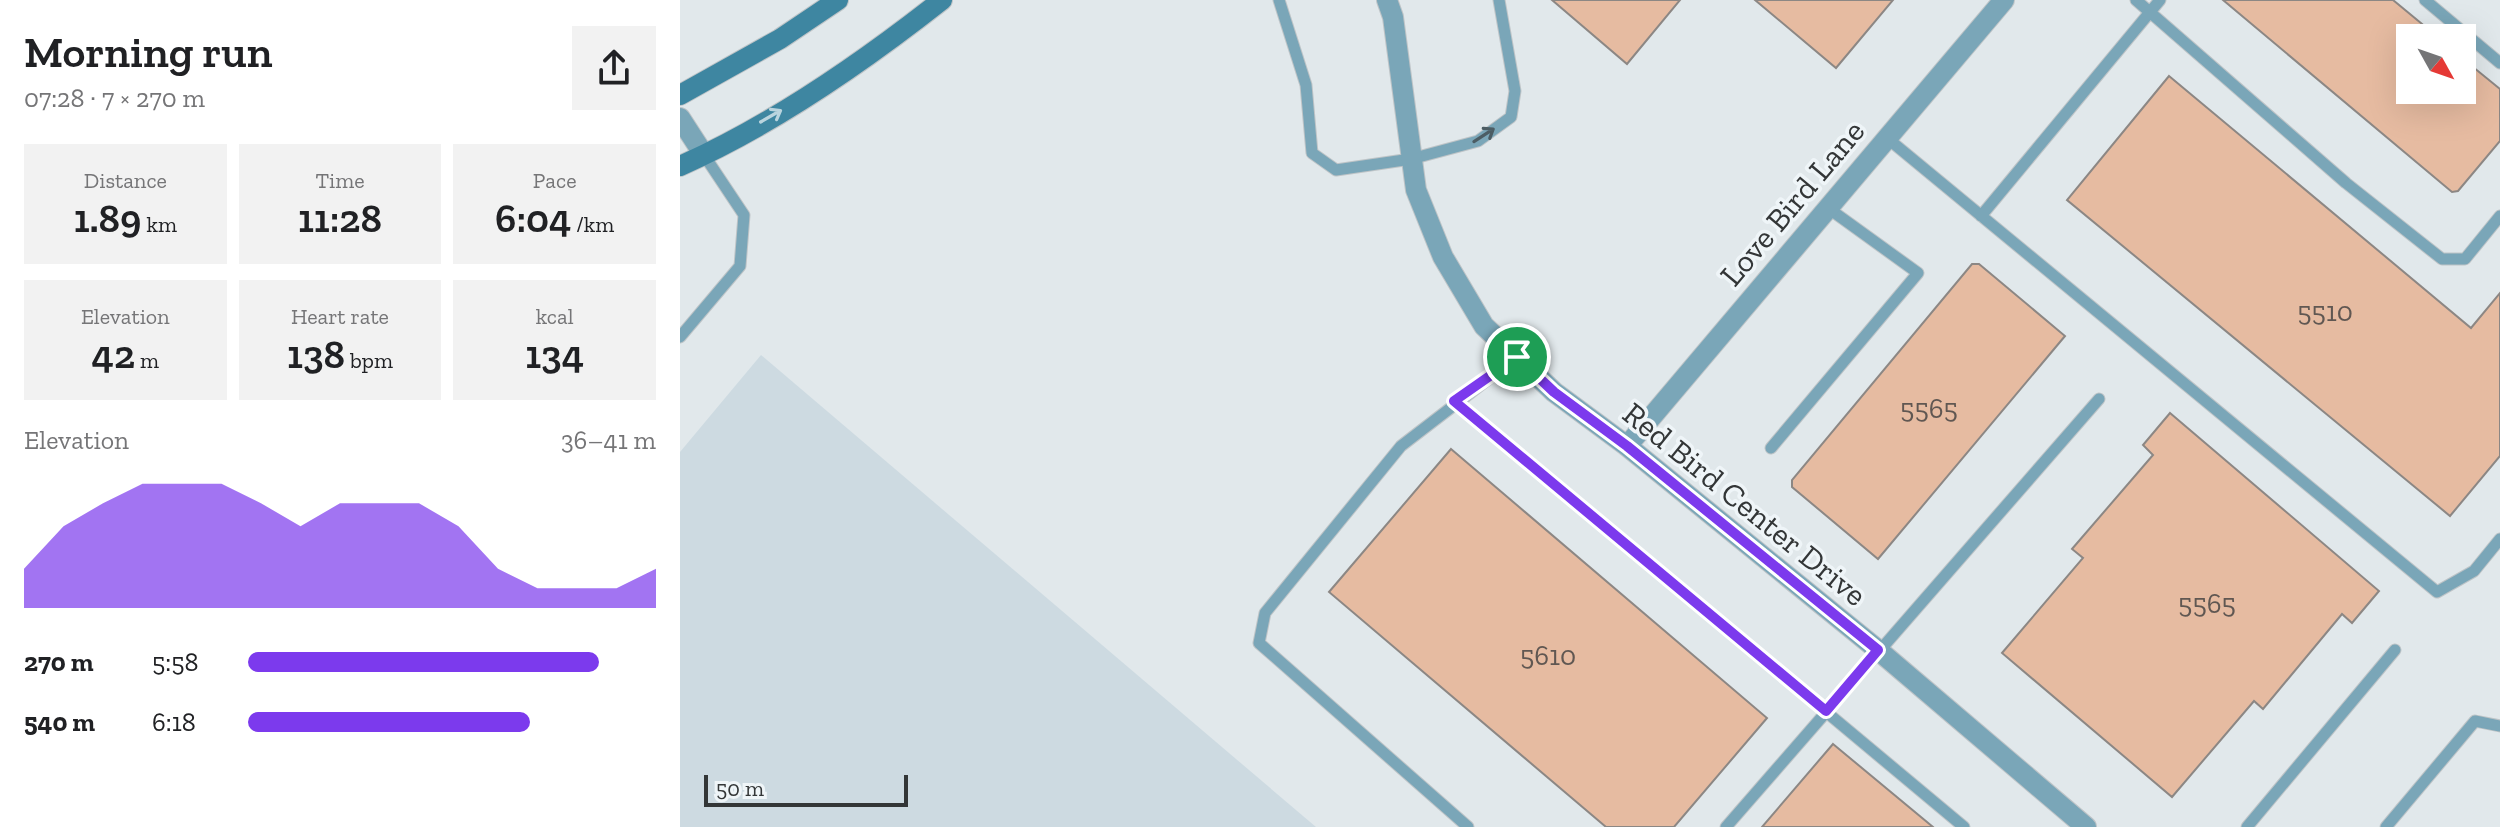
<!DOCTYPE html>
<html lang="en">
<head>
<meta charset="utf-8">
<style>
  body { margin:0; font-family:"Zilla Slab",serif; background:#f2f2f2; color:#202124; height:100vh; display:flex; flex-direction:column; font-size:30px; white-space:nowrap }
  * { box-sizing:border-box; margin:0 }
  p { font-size:26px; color:#757577 }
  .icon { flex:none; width:44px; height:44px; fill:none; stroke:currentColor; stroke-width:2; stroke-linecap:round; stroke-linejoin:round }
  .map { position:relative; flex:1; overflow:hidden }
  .details { display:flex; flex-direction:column; background:#fff; width:680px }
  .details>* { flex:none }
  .needle { width:52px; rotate:130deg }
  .tools { position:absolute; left:1716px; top:24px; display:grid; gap:16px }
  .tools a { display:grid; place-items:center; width:80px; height:80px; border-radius:0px; background:#fff; box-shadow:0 8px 32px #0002; font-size:40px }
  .scale { position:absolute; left:24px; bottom:20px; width:204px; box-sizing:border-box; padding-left:8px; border:4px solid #333637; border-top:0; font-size:22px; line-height:28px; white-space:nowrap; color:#333637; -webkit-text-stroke:6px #eff5f8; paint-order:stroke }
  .pin { position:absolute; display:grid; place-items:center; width:68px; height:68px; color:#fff; margin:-34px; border:4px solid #fff; border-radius:50%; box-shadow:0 2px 8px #0007 }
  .round { display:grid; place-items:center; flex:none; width:84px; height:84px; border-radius:0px; background:#f2f2f2 }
  .headline { display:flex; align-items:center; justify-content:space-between; height:136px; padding:0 24px }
  h1 { font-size:44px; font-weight:600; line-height:60px }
  .figures { display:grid; grid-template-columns:repeat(3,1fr); gap:12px; height:136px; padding:8px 24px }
  .figures div { display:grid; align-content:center; border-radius:0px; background:#f2f2f2; text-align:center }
  .figures b { font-size:40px; font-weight:600 }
  .figures small { font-size:22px; font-weight:400 }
  .figures p { font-size:22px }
  .chart { height:224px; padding:16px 24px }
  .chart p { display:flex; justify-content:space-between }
  .chart svg { width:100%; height:144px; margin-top:8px; fill:#7c3aed; opacity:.7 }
  ul { padding:0 24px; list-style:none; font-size:26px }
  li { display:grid; grid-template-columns:128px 96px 1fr; align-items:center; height:60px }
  li i { height:20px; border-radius:10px; background:#7c3aed }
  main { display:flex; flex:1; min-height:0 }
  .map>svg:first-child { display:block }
</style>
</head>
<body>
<main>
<section class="details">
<div class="headline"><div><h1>Morning run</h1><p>07:28 · 7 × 270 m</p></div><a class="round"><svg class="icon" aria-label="share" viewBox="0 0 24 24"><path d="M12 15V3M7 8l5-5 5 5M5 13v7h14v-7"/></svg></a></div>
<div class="figures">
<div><p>Distance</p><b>1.89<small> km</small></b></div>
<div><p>Time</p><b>11:28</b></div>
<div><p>Pace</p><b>6:04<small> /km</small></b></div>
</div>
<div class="figures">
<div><p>Elevation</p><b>42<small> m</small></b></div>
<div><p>Heart rate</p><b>138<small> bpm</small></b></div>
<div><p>kcal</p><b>134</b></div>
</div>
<div class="chart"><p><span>Elevation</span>36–41 m</p>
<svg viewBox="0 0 160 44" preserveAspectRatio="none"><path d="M0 44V32L10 19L20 12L30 6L40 6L50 6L60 12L70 19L80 12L90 12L100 12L110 19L120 32L130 38L140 38L150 38L160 32V44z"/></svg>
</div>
<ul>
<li><b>270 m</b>5:58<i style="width:86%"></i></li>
<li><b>540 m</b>6:18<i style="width:69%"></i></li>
</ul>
</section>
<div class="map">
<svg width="1820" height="827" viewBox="0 0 1820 827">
  <rect width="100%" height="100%" fill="#e1e8eb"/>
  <path fill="#cddae1" d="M81,355L636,827H0V452Z"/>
  <path fill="#e6bba1" stroke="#8c8784" stroke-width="2" d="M872,0H1000L947,64Z
    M1075,0H1213L1156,68Z
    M1543,0H1713L1759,38H1730V90H1782V58L1820,89V141L1778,191L1772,192Z
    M1489,76L1791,328L1820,293V456L1770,516L1387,200Z
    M1292,264H1299L1385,336L1198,559L1112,487V480Z
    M1490,413L1699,591L1672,623L1662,614L1583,709L1574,701L1492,797L1322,653L1403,558L1392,549L1473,455L1463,445Z
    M771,449L1087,718L994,827H926L649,592Z
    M1153,744L1253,827H1082Z"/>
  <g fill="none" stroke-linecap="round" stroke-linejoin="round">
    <defs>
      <path id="lane" d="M599,0L626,85L632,153L656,170L731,159L798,141L831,117L835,91L819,0
        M1456,0L1666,183L1762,259H1785L1820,216
        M1745,0L1820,63
        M1207,138L1757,592L1794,571L1820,539
        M1301,216L1480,0
        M0,337L60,266L64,215L24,155
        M774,401L1284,827
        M1091,448L1238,273L1148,208
        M788,827L579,643L585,613L721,446L837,357
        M1046,827L1419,399
        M1567,827L1715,650
        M1706,827L1795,721L1820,726"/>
      <path id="street" d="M707,0L713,17L736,190L763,257L804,326L874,392L947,446L1198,650L1406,827
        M0,118L24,155
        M947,446L1324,0"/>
      <path id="secondary" d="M0,95L100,39L158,0
        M0,166C93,125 182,63 262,0"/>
    </defs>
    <use href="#lane" stroke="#bec4c7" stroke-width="13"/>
    <use href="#street" stroke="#bec4c7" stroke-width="22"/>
    <use href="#secondary" stroke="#bec4c7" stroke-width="22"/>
    <use href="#lane" stroke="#7aa6b8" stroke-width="11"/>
    <use href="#street" stroke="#7aa6b8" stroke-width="20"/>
    <use href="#secondary" stroke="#3e86a1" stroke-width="20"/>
  </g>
  <defs><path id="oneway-shaft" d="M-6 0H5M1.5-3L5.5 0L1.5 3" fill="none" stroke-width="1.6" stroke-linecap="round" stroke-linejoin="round" transform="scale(2)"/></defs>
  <use stroke="#bad4de" href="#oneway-shaft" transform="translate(91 116) rotate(-30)"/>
  <use stroke="#4c5d64" href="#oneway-shaft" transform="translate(804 135) rotate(-33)"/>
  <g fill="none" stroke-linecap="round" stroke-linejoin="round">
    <defs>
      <path id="route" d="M837,357L874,392L947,446L1198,650L1146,711L774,401Z"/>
    </defs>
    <use href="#route" stroke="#fff" stroke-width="16"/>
    <use href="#route" stroke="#7c3aed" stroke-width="10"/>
  </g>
  <g text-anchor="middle" stroke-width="7" stroke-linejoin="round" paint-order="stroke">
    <g font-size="28" fill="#605752">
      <text x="1645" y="321">5510</text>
      <text x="1249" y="418">5565</text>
      <text x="1527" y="613">5565</text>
      <text x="868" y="665">5610</text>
    </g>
    <g font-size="32" fill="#333637" stroke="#eff5f8">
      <text transform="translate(1112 203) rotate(-50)" y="11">Love Bird Lane</text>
      <text transform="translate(1065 504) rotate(39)" y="11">Red Bird Center Drive</text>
    </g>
  </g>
</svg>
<div class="tools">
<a><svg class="needle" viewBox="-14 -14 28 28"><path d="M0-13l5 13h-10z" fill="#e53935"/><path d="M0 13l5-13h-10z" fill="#757577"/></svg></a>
</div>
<div class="scale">50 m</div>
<div class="pin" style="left:837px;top:357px;background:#1e9e55"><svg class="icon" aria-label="arrive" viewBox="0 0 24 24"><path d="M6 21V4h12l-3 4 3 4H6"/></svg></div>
</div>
</main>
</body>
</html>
